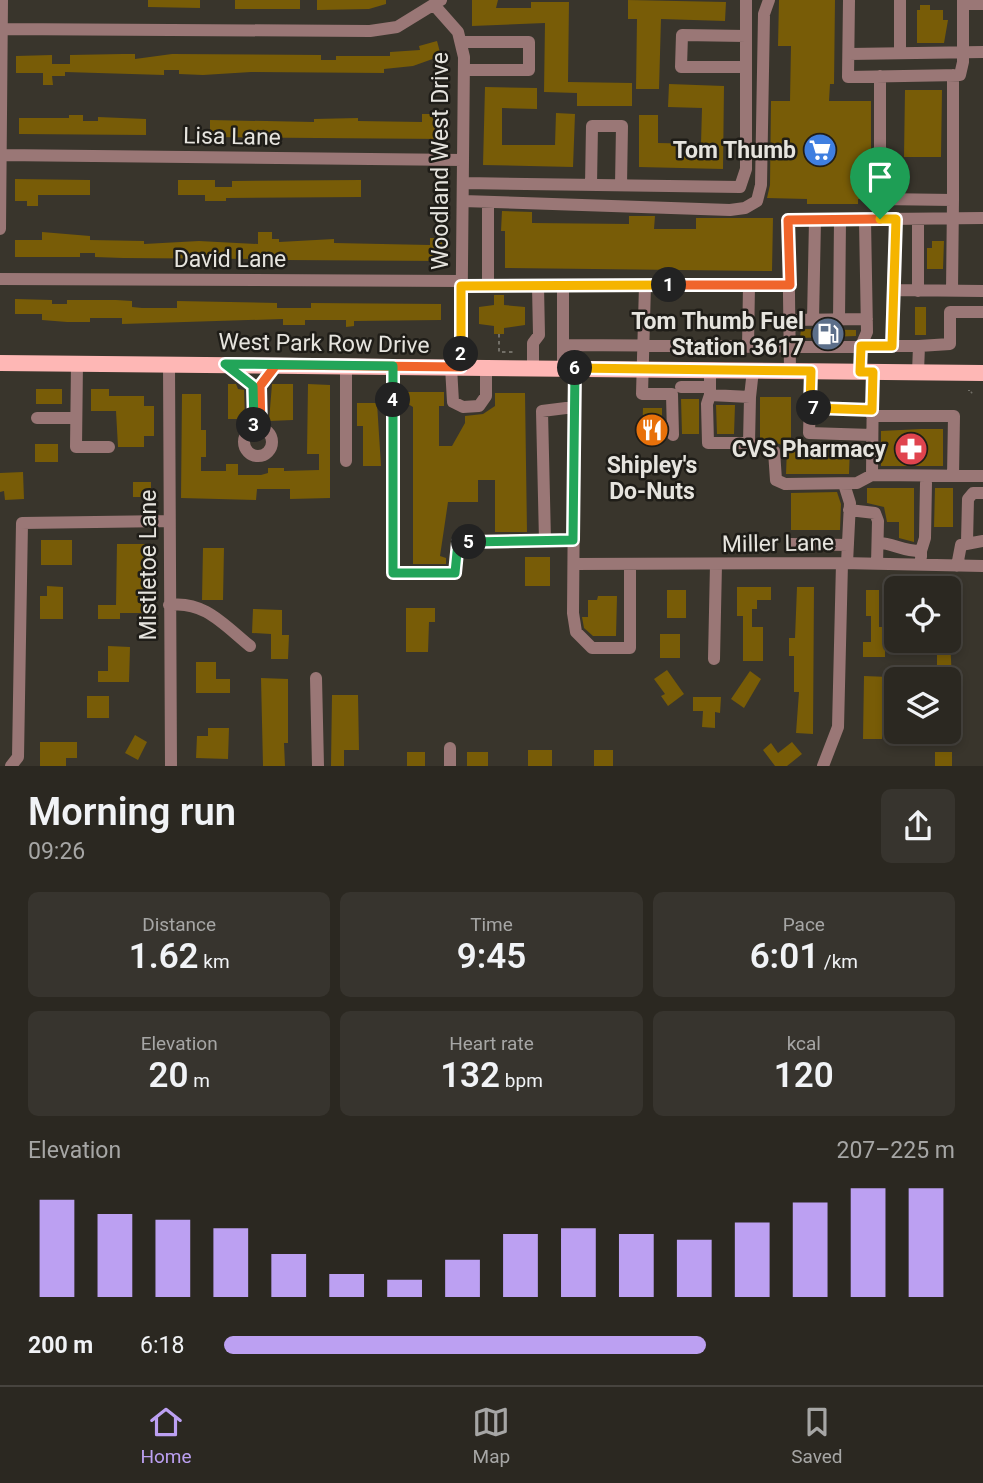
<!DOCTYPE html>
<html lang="en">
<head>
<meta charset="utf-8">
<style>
  body { margin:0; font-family:Roboto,sans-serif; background:#37342e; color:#f1f3f6; height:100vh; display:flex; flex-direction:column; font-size:26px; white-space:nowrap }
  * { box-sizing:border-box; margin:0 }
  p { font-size:23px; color:#a6a6a5 }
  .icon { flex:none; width:38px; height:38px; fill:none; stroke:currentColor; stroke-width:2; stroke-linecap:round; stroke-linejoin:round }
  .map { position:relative; height:766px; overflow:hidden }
  .side { display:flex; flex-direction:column; background:#2b2821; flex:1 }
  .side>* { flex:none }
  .tools { position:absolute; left:884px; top:576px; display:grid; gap:14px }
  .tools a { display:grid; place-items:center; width:77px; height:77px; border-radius:10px; background:#2b2821; box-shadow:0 4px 10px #0003,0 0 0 2px #47443f; font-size:35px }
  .pin { position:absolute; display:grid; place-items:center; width:60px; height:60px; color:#fff; margin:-72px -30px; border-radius:50% 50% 50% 0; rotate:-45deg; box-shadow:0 0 7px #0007 }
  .pin .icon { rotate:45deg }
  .km { position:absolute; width:35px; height:35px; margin:-18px; border-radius:50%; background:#222; color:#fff; font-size:19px; line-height:35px; text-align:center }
  .round { display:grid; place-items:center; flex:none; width:74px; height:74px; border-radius:10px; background:#37342e }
  .summary { display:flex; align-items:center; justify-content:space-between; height:119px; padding:0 28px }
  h1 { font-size:38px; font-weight:600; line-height:52px }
  .figures { display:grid; grid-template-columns:repeat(3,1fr); gap:10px; height:119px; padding:7px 28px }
  .figures div { display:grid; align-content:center; border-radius:10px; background:#37342e; text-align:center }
  .figures b { font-size:35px; font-weight:600 }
  .figures small { font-size:19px; font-weight:400 }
  .figures p { font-size:19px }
  .chart { height:196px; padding:14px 28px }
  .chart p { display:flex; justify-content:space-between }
  .chart svg { width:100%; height:126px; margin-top:7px; stroke:#bca0f2; stroke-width:6 }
  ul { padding:0 28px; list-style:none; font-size:23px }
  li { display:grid; grid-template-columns:112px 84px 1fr; align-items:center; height:52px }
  li i { height:18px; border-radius:9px; background:#bca0f2 }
  .dock { display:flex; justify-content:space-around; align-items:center; height:98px; border-top:2px solid #47443f; background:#2b2821; font-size:19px; color:#a6a6a5 }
  .dock a { display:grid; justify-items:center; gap:4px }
  .dock .current { color:#bca0f2 }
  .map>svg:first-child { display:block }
</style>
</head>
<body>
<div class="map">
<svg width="983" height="766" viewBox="0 0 983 766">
  <rect width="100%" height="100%" fill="#39352c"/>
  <path fill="#785c07" d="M148,0H200V8L148,7Z
    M235,0H300V9H235Z
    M317,0H386V4L369,9L317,10Z
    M472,0H498L496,8H531V2H569L568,82L632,83V106H577V93L544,92L545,23L472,26Z
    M628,0L726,2L725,21L661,19L659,89H636L637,19H628Z
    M779,0H835L834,84H830L829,101H871V199H858V204H807V199L767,198L770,185L771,101H790L791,46H778Z
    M920,5H930V10H943V20H948L944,43H917V10H920Z
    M437,41L441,56L413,66L384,69V73L251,72L203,75L179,74V70H164V75L65,72V76H52L53,85H43V73H16V56L52,55V64H70V55L123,54H135V59L172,54L321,55V60H336V56H390V52L420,50L419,46Z
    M669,84L724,86L723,169L639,167V115H658V143L701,144L702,108L668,107Z
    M485,87L537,88V109L502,108V145H555L556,113L575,114L573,167L483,165Z
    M905,90H942L941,157H904Z
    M422,114H436V124H444V139L210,137V120L314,122V119L358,118V121L422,122Z
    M69,115H83V121H98V117L146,119V135L19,134V118H69Z
    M15,179L90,180V195H38V206H27V201H15Z
    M178,180H215V187H232V181L361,180V197L226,198V201H205V195H178Z
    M502,211L532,212V223L629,224V216H655L654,229H696V218H773L772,271L505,268V231H501Z
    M42,232L90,236V240L144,241V244L199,241L258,244V232H272V239H279V242L334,239V243L430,245V238H442V261L284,260V254H269V259L123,258L95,257V253H80V257H15V240H42Z
    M932,241H944L943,269H927V248H932Z
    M494,295H504V305L525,307V325L504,328V334H494V326L479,324V307L494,305Z
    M15,299L52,300V304H67V300H116L132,301V307L142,308H177V301L277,303V308H311V303L441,304V320L354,321V326L346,327V320H305V325H283V319L122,324V318H90V322H67L42,320V314H15Z
    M915,307H926V335H915Z
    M801,329L856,330V336L800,338Z
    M228,384H236L238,389L244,390L245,419H228Z
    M272,384H293V420L269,421Z
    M308,384L330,385V498L290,499V489H257L256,500L181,498L182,394H201V430H206V457H201V471H226V464H238V475H261L268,473V468H284V471L319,470V454H307Z
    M36,389H62V404H36Z
    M91,389H109V396H144V406H154V436H144V447H118L116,411H91Z
    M408,392H444V406H439V446H452L465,423V416L483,414L495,406V393H525L527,532H495V480H478V502H448L440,556L446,558V564H413V407L408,404Z
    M760,397H791V445L850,446L849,474H786L787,447L774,442L760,447Z
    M681,399H699V434H682Z
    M357,403H377L381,466H363V426H357Z
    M716,405H735L734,434H717Z
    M643,408H662V437H642Z
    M921,429H943V466H881V431Z
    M35,444H58V462H35Z
    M23,472L24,499L5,500L4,491L0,492V473Z
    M133,482H151V497H133Z
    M867,488H914V542L899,538V522H887L884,507L867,503Z
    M935,488H953V527H934Z
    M837,492L841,504L840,530H791V493Z
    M41,540H72V565H41Z
    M117,544H145L142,613H120V619H98V605H116Z
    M203,548H224L223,600H202Z
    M525,557H550V586H525Z
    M47,586L63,587V619H40V596H47Z
    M737,587H771V600H757V609H752V627H763V661H743V616H737Z
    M797,587H814L813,734L796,733L799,692H794V656H789V638H795Z
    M667,590H686V618H667Z
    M866,590H879V627H885V657H863V642H871V616H866Z
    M598,596H617L616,636H593L584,628L582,617H588V600H597Z
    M406,608H435V622H429L428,652H406Z
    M253,609L282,610V635H289L288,659H271V634L252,633Z
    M660,634H680V658H660Z
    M932,640H950L952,679H923V670H937V654H932Z
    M108,646L130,647L129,682H98V671H108Z
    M196,662H216V679H230V693H196Z
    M667,670L684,694L668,706L661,696L665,694L654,679Z
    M750,671L761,679L744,708L731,699Z
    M864,676L889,677L888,708H896V720H882V739H863Z
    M261,678L288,679V743H284L285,766H263Z
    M332,695H358L359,750H344V766H331Z
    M87,696H109V718H87Z
    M693,697H721L720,713L715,712V728L702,727L703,711H693Z
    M208,728H229L228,759L196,758L197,736H208Z
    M135,735L147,742L138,760L125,753Z
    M40,742H77V758H66V766H40Z
    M792,742L802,754L787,766H775L763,750L771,743L778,753Z
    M528,750H552V766H528Z
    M594,750H613V766H594Z
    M407,752H425V766H407Z
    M467,752H488V766H467Z
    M935,752H952V766H935Z"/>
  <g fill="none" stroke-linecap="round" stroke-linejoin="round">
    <path stroke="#726f67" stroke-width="2" stroke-dasharray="3.5 3.5" stroke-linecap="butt" d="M499,334V352H513V355
      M969,391V390
      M971,393L972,392"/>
    <path stroke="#9a7776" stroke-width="12" d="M849,0L848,77L960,75L963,62V0
      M900,0V53
      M963,4H983
      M435,6L458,32L464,57L461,367
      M0,29L370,31L397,27L441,0
      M746,36L682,35L681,67H746
      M462,42H529V70H464
      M849,54L983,52
      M880,76V219
      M1,155L463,160
      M464,183L740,187L746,169V0
      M591,185L592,126H622L621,185
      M880,199L953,200L952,291
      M953,200V75
      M463,201L730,210L745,208L757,201L761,185L764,14L769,0
      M488,202V286
      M918,219V291
      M0,229L2,0
      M0,279L461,281
      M645,285L642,394H672L673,435
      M461,286L790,285
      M893,290L896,219
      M790,320L867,319
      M813,320L815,220
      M839,320L840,220
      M563,345L861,347
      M861,346L867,332L865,220
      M919,346L950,344V312H983
      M748,347L749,285
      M77,363L76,447H109
      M169,364L171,766
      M225,364L253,386L254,429
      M393,366V573H455L458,542L573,540
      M451,367L453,402L463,407L479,406L486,396V367
      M533,368V343L539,335L538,286
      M563,368V286
      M575,368L573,613L576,632L592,648H630V565
      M710,370V395L750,397L753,370
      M790,371L788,220L983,218
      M811,371L809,433L872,435
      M860,372L861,346H892
      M873,372L872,475L983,476
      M918,372L919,346H892L893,290L983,291
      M681,387H710
      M710,395L707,404L708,443H749L750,397
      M260,400V386L276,365
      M810,407L872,410
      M872,416H954L953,476
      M37,418H76
      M244 442a14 14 0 1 1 28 0a14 14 0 1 1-28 0Z
      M774,451L776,480L785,484L857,483L872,475
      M346,461V366
      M844,484L850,503L847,563
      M849,510L875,513L878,521L877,564
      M545,541L542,411L574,407
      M967,542L968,499L973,493H983
      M878,543C894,543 901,551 921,551V557
      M790,544L848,545
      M921,551L925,538L926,483
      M574,564L842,563L983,566
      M957,566L961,545L983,541
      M169,605C204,600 224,625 250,646
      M714,659L716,564
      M316,678L318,766
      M11,766L18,757L22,523L169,521
      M450,766V748
      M823,766L838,727L842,563"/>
    <path stroke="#feb7b5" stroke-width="16" d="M0,363L983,373"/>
  </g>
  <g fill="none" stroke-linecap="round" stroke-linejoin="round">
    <defs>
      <path id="split-1" d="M669,285H790L788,220L880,219"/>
      <path id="split-2" d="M461,354V286L669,285"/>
      <path id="split-3" d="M254,425V429H261L260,386L276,365L461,367V354"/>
      <path id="split-4" d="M254,425L253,386L225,364L393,366V400"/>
      <path id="split-5" d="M393,400V573H455L458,542H469"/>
      <path id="split-6" d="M469,542L573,540L575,368"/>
      <path id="split-7" d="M575,368L811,371L810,407L814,408"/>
      <path id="split-8" d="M814,408L872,410L873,372H860L861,346H892L896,219H880"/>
    </defs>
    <use href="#split-1" stroke="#fff" stroke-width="14"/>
    <use href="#split-2" stroke="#fff" stroke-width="14"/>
    <use href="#split-3" stroke="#fff" stroke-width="14"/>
    <use href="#split-4" stroke="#fff" stroke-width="14"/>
    <use href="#split-5" stroke="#fff" stroke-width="14"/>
    <use href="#split-6" stroke="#fff" stroke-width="14"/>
    <use href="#split-7" stroke="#fff" stroke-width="14"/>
    <use href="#split-8" stroke="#fff" stroke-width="14"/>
    <use href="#split-1" stroke="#f0652b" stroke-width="9"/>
    <use href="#split-2" stroke="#f5b400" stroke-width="9"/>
    <use href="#split-3" stroke="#f0652b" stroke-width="9"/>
    <use href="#split-4" stroke="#22a559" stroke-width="9"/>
    <use href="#split-5" stroke="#22a559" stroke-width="9"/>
    <use href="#split-6" stroke="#22a559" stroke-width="9"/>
    <use href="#split-7" stroke="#f5b400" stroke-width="9"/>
    <use href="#split-8" stroke="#f5b400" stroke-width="9"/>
  </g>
  <defs>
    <symbol id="supermarket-disc" viewBox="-11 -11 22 22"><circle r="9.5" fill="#3f7fe0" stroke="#1f1d18"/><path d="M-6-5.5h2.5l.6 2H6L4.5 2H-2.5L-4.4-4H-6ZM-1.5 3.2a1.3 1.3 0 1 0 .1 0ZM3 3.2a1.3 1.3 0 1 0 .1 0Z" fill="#fff"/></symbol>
    <symbol id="fuel-disc" viewBox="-11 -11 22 22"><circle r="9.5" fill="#5c6f8a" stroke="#1f1d18"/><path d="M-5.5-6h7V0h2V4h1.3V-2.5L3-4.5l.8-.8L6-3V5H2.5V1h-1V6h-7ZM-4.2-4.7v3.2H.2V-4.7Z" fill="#fff"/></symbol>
    <symbol id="restaurant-disc" viewBox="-11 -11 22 22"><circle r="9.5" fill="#e8710a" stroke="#1f1d18"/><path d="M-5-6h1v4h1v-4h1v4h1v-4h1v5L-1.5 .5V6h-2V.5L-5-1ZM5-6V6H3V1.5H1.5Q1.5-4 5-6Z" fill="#fff"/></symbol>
    <symbol id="pharmacy-disc" viewBox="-11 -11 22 22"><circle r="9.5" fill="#e0444e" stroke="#1f1d18"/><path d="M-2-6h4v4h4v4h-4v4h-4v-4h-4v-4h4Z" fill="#fff"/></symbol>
  </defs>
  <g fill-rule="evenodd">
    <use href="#supermarket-disc" x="801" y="131" width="38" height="38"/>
    <use href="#fuel-disc" x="809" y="315" width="38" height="38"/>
    <use href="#restaurant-disc" x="633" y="411" width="38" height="38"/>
    <use href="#pharmacy-disc" x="892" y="430" width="38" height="38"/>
  </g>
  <g text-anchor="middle" stroke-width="5" stroke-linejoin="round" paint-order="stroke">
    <g font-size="23" fill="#e6e4de" stroke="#1f1d18">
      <text transform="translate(232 136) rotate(1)" y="8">Lisa Lane</text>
      <text transform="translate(440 161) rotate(-90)" y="8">Woodland West Drive</text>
      <text x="230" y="267">David Lane</text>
      <text transform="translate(324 343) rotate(1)" y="8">West Park Row Drive</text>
      <text transform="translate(778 543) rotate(-1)" y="8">Miller Lane</text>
      <text transform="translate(148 565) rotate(-90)" y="8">Mistletoe Lane</text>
    </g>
    <g font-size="23" font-weight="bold" fill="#e6e4de" stroke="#1f1d18" text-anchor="end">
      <text x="796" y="158">Tom Thumb</text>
      <text x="804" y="329">Tom Thumb Fuel<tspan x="804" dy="26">Station 3617</tspan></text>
      <text x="886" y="457">CVS Pharmacy</text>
      <text x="652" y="473" text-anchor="middle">Shipley's<tspan x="652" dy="26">Do-Nuts</tspan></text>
    </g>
  </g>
</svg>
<div class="tools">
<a><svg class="icon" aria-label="locate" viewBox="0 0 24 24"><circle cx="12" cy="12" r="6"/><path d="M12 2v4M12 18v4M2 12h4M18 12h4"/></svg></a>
<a><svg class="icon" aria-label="layers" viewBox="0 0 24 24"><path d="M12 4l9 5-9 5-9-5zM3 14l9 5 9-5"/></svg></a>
</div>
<div class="pin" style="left:880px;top:219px;background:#1e9e55"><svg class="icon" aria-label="arrive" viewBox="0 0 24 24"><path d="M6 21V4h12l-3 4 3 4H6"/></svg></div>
<b class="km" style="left:669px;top:285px">1</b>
<b class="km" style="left:461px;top:354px">2</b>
<b class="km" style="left:254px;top:425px">3</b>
<b class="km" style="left:393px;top:400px">4</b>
<b class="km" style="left:469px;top:542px">5</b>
<b class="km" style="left:575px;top:368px">6</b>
<b class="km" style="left:814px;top:408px">7</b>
</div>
<section class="side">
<div class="summary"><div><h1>Morning run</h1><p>09:26</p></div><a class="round"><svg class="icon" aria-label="share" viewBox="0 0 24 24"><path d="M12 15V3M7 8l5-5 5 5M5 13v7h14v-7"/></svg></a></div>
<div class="figures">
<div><p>Distance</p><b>1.62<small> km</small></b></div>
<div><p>Time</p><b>9:45</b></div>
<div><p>Pace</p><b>6:01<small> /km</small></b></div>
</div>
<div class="figures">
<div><p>Elevation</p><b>20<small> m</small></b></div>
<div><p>Heart rate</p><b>132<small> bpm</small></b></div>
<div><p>kcal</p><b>120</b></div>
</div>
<div class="chart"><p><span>Elevation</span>207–225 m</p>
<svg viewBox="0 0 160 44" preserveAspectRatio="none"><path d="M5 44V10M15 44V15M25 44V17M35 44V20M45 44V29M55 44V36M65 44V38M75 44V31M85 44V22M95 44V20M105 44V22M115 44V24M125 44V18M135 44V11M145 44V6M155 44V6"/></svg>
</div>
<ul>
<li><b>200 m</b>6:18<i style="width:66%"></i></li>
</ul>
</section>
<nav class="dock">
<a class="current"><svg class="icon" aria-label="home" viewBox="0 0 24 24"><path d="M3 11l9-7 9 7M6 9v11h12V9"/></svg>Home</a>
<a><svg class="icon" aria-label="map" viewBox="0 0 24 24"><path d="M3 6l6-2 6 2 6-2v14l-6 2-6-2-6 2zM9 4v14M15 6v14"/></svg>Map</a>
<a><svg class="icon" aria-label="saved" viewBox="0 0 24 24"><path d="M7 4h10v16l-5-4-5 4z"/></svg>Saved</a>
</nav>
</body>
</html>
